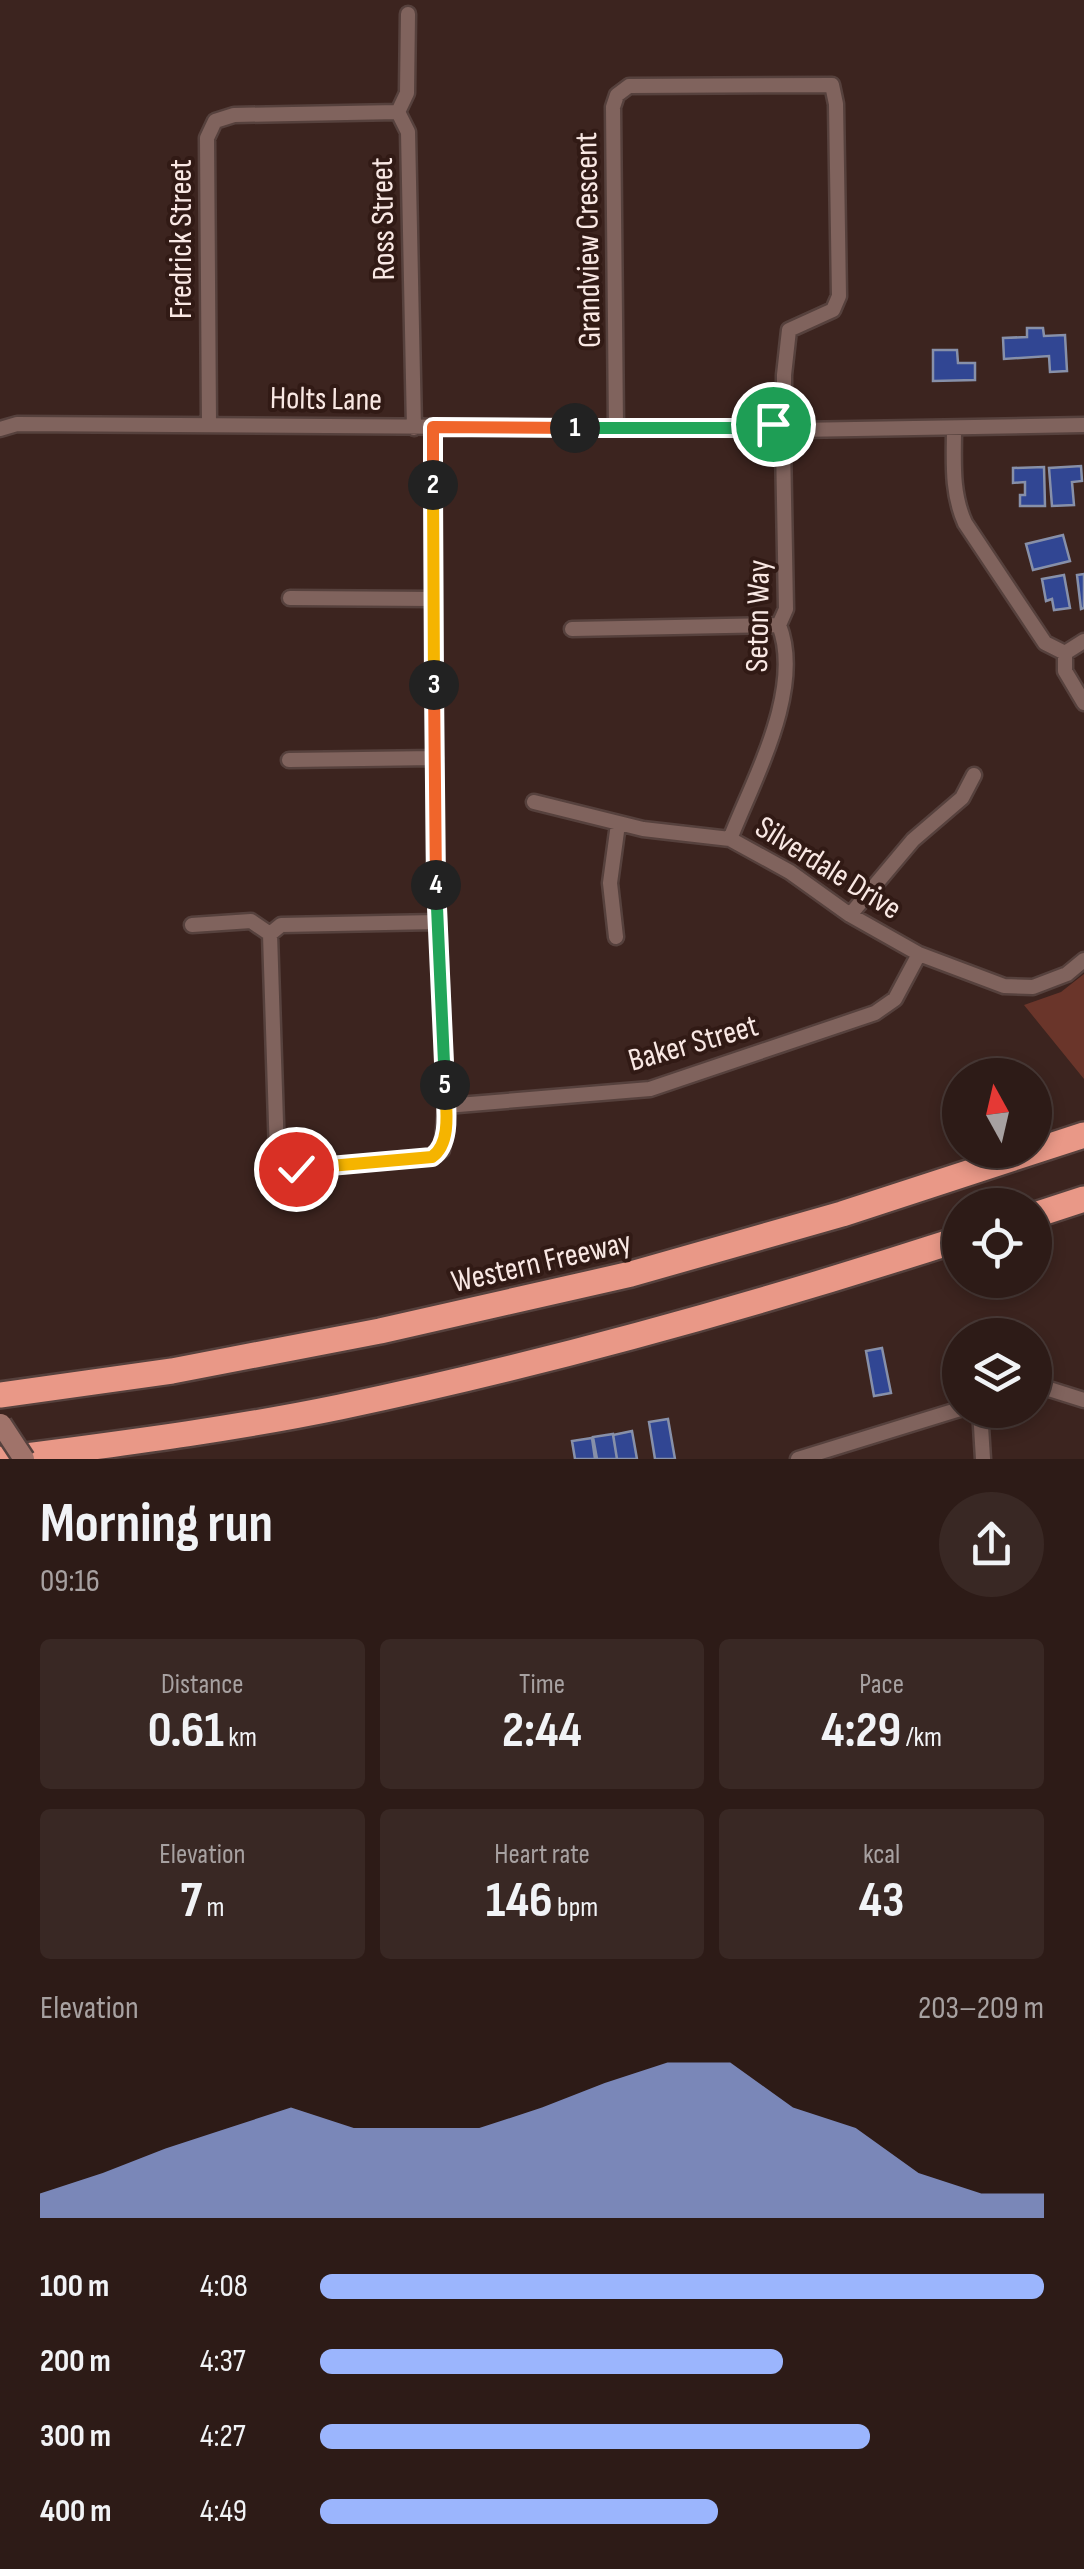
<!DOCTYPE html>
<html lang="en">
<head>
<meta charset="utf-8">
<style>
  body { margin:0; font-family:"Sofia Sans Condensed",sans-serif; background:#392824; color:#f1f3f6; height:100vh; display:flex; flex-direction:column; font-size:38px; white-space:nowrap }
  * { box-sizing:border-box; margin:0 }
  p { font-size:32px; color:#a7a1a1 }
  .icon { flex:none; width:55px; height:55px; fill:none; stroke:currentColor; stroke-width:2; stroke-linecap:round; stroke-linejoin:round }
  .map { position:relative; height:1459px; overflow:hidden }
  .drawer { display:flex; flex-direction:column; background:#2d1b17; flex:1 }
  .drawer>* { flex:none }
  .needle { width:65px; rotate:352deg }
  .fabs { position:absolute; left:942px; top:1058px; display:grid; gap:20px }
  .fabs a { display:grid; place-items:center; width:110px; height:110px; border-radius:50%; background:#2d1b17; box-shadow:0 5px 15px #0003,0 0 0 2px #483936; font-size:50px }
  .pin { position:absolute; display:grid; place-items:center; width:85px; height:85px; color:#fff; margin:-42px; border:5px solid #fff; border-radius:50%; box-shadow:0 2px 10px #0007 }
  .km { position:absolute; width:50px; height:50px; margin:-25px; border-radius:50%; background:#222; color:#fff; font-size:28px; line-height:50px; text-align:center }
  .round { display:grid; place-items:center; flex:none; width:105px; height:105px; border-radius:52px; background:#392824 }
  .overview { display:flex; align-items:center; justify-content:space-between; height:170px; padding:0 40px }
  h1 { font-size:55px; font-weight:700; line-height:75px }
  .figures { display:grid; grid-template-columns:repeat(3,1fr); gap:15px; height:170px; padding:10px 40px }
  .figures div { display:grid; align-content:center; border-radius:10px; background:#392824; text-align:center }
  .figures b { font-size:50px; font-weight:700 }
  .figures small { font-size:28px; font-weight:400 }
  .figures p { font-size:28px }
  .chart { height:280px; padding:20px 40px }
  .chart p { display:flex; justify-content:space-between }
  .chart svg { width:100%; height:180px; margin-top:10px; fill:#9bb5fd; opacity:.7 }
  ul { padding:0 40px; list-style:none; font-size:32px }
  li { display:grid; grid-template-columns:160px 120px 1fr; align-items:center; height:75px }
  li i { height:25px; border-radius:12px; background:#9bb5fd }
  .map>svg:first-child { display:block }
</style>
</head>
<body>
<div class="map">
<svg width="1084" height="1459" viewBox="0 0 1084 1459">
  <rect width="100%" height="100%" fill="#3c241f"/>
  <path fill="#6a352a" d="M1084,974V1079L1024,1005L1061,992Z"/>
  <path fill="#314693" stroke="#8790a9" stroke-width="2.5" d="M1027,328H1043L1044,336L1065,335L1067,371L1050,372L1049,356L1004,359L1003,338L1027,337Z
    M933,350H957L958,363H975V380L933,381Z
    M1081,466L1082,481L1072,482L1074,505L1052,506L1049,468Z
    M1044,467L1045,506H1020V495H1025V482L1013,483V468Z
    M1063,535L1070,561L1033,570L1026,544Z
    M1084,574V608L1081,609L1077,575Z
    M1064,575L1070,608L1054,610L1052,599L1046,601L1042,579Z
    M882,1348L891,1393L874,1396L866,1351Z
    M668,1419L675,1459H655L649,1422Z
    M632,1431L637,1459H617L613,1435Z
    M613,1434L617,1459H597L593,1437Z
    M592,1438L595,1459H575L572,1441Z"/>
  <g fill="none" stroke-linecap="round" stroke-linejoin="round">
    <defs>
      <path id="minor" d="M408,14L407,93L398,112L408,132L414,428
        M209,424L207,138L215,121L234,115L398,112
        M616,428L613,107L617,95L629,86L832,85L836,104L839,296L833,310L789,330L784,375V419
        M954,428C954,461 951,492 965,523L1045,643L1065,653
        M0,429L17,424L771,429
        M796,430L1084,425
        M290,598L434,599
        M572,629L779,625
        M1065,653V671L1084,703
        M1065,653L1084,641
        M289,760L435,758
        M534,802L643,829L730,839L790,872L850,915L919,954L1004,986L1033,987L1067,974L1084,960
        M730,839C754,778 804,689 779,625L786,609L783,444
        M850,915L913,840L962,798L974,775
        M192,925L251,921L270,934
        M270,934L277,1154L285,1165L296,1169L432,1157L442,1150L446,1106L435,850L433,427
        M270,934L281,925L437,922
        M616,937L610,883L618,824
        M446,1106L650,1089L875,1013L895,999L919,954
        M1035,1390L1049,1389L1084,1400
        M980,1410L983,1459
        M798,1459L960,1409"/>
      <path id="motorway" d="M1035,1215L1084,1199
        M0,1395L172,1371L380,1331L631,1274L842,1214L1084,1135
        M3,1459C116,1444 229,1430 340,1407C550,1363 756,1305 960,1239"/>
    </defs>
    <use href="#minor" stroke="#56413d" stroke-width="19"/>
    <use href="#motorway" stroke="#56413d" stroke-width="30"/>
    <use href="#minor" stroke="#80635d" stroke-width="14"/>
    <use href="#motorway" stroke="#e99887" stroke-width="25"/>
    <defs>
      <path id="secondary-bridge" d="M1,1424L24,1459"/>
    </defs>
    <use href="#secondary-bridge" stroke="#56413d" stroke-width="25" stroke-linecap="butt"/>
    <use href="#secondary-bridge" stroke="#a0736a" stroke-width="20"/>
  </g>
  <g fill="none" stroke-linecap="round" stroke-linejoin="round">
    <defs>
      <path id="split-1" d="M575,428H771L773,424"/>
      <path id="split-2" d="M433,485V427L575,428"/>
      <path id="split-3" d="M433,485L434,685"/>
      <path id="split-4" d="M434,685L436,885"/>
      <path id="split-5" d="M436,885L445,1085"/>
      <path id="split-6" d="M296,1169L432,1157C452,1143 446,1108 445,1085"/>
    </defs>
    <use href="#split-1" stroke="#fff" stroke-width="20"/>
    <use href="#split-2" stroke="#fff" stroke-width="20"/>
    <use href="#split-3" stroke="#fff" stroke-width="20"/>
    <use href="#split-4" stroke="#fff" stroke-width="20"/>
    <use href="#split-5" stroke="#fff" stroke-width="20"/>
    <use href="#split-6" stroke="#fff" stroke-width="20"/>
    <use href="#split-1" stroke="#22a559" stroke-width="12"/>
    <use href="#split-2" stroke="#f0652b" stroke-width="12"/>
    <use href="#split-3" stroke="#f5b400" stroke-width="12"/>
    <use href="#split-4" stroke="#f0652b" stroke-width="12"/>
    <use href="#split-5" stroke="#22a559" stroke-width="12"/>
    <use href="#split-6" stroke="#f5b400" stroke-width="12"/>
  </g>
  <g text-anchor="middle" stroke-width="8" stroke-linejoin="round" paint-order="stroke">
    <g font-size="32" fill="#f9e8e4" stroke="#311a15">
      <text transform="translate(382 219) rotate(-91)" y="11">Ross Street</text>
      <text transform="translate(180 239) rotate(-90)" y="11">Fredrick Street</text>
      <text transform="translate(587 240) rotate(-91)" y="11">Grandview Crescent</text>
      <text transform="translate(326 398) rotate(1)" y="11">Holts Lane</text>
      <text transform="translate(757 616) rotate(-89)" y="11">Seton Way</text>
      <text transform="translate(829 867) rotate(32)" y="11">Silverdale Drive</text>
      <text transform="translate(693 1042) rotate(-16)" y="11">Baker Street</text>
      <text transform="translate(541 1261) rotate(-13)" y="11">Western Freeway</text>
    </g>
  </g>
</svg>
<div class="fabs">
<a><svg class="needle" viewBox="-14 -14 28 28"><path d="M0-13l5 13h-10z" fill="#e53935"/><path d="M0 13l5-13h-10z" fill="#a7a1a1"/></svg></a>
<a><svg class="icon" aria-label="locate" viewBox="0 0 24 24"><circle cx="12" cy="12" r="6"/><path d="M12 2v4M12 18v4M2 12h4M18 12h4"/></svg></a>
<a><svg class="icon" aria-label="layers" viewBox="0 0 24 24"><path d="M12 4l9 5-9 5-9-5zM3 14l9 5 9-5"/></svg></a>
</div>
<div class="pin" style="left:773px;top:424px;background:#1e9e55"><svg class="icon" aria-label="arrive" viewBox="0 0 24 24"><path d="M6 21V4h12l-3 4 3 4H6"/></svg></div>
<div class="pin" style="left:296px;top:1169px;background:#d93025"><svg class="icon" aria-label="check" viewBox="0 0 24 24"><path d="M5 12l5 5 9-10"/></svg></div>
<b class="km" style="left:575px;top:428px">1</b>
<b class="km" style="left:433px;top:485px">2</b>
<b class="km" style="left:434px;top:685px">3</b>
<b class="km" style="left:436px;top:885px">4</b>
<b class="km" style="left:445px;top:1085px">5</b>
</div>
<section class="drawer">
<div class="overview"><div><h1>Morning run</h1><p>09:16</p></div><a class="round"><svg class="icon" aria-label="share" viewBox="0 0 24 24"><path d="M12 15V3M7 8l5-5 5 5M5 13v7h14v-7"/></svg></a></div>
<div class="figures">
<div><p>Distance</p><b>0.61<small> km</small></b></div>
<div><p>Time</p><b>2:44</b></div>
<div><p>Pace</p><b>4:29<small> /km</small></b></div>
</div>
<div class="figures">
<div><p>Elevation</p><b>7<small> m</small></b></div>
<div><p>Heart rate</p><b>146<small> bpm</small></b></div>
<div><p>kcal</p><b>43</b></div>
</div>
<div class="chart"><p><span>Elevation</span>203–209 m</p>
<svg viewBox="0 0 160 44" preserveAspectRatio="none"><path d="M0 44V38L10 33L20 27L30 22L40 17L50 22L60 22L70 22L80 17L90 11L100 6L110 6L120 17L130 22L140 33L150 38L160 38V44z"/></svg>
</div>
<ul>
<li><b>100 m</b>4:08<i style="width:100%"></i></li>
<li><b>200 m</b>4:37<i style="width:64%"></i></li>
<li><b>300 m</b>4:27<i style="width:76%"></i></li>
<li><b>400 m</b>4:49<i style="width:55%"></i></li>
</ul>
</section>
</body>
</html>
